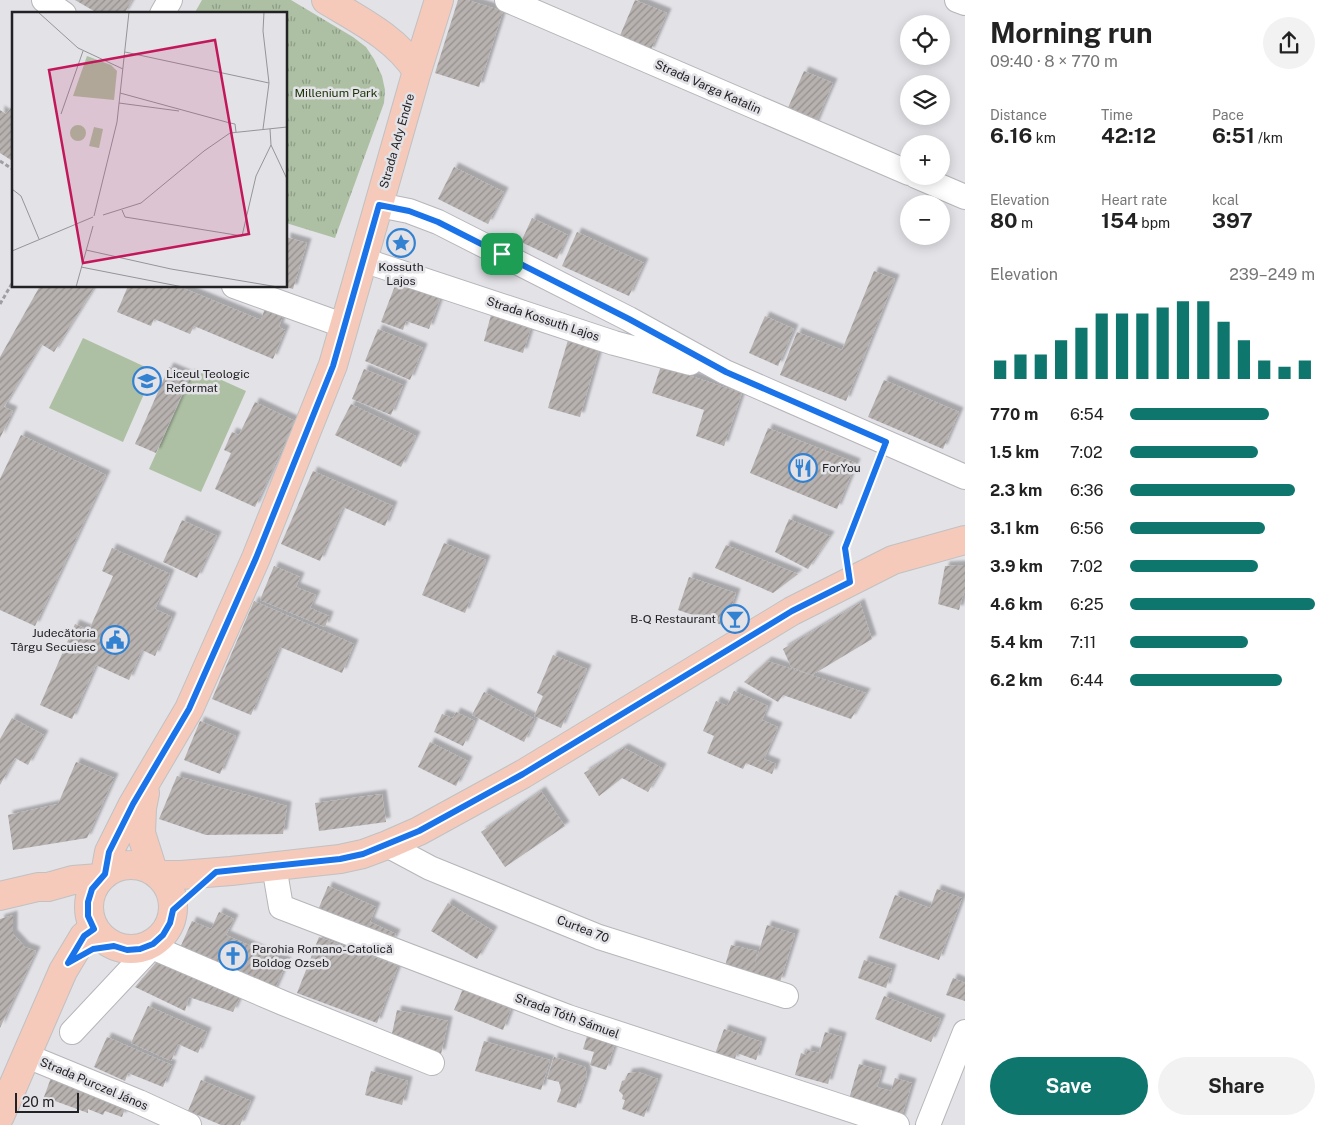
<!DOCTYPE html>
<html lang="en">
<head>
<meta charset="utf-8">
<style>
  body { margin:0; font-family:"Public Sans",sans-serif; background:#f2f2f2; color:#222; height:100vh; display:flex; flex-direction:column; font-size:19px; white-space:nowrap }
  * { box-sizing:border-box; margin:0 }
  p { font-size:16px; color:#767676 }
  .icon { flex:none; width:28px; height:28px; fill:none; stroke:currentColor; stroke-width:2; stroke-linecap:round; stroke-linejoin:round }
  .map { position:relative; flex:1; overflow:hidden }
  .drawer { display:flex; flex-direction:column; background:#fff; width:375px }
  .drawer>* { flex:none }
  .fabs { position:absolute; left:900px; top:15px; display:grid; gap:10px }
  .fabs a { display:grid; place-items:center; width:50px; height:50px; border-radius:50%; background:#fff; box-shadow:0 2px 12px #0003; font-size:25px }
  .scale { position:absolute; left:15px; bottom:12px; width:64px; box-sizing:border-box; padding-left:5px; border:2px solid #222224; border-top:0; font-size:14px; line-height:18px; white-space:nowrap; color:#222224; -webkit-text-stroke:4px #e2e2e7; paint-order:stroke }
  .pin { position:absolute; display:grid; place-items:center; width:42px; height:42px; color:#fff; margin:-21px; border-radius:10px; box-shadow:0 2px 8px #0006 }
  .round { display:grid; place-items:center; flex:none; width:52px; height:52px; border-radius:26px; background:#f2f2f2 }
  .head { display:flex; align-items:center; justify-content:space-between; height:85px; padding:0 25px }
  h1 { font-size:28px; font-weight:700; line-height:38px }
  .metrics { display:grid; grid-template-columns:repeat(3,1fr); gap:8px; height:85px; padding:5px 25px }
  .metrics div { display:grid; align-content:center }
  .metrics b { font-size:21px; font-weight:700 }
  .metrics small { font-size:14px; font-weight:400 }
  .metrics p { font-size:14px }
  .chart { height:140px; padding:10px 25px }
  .chart p { display:flex; justify-content:space-between }
  .chart svg { width:100%; height:90px; margin-top:5px; stroke:#0f766e; stroke-width:6 }
  .primary-button { display:flex; gap:10px; margin-top:auto; padding:10px 25px }
  .primary-button a { flex:1; height:58px; border-radius:30px; background:#0f766e; color:#fff; font-size:20px; font-weight:700; line-height:58px; text-align:center }
  .primary-button a+a { background:#f2f2f2; color:#222 }
  ul { padding:0 25px; list-style:none; font-size:16px }
  li { display:grid; grid-template-columns:80px 60px 1fr; align-items:center; height:38px }
  li i { height:12px; border-radius:6px; background:#0f766e }
  main { display:flex; flex:1; min-height:0 }
  .map>svg:first-child { display:block }
</style>
</head>
<body>
<main>
<div class="map">
<svg width="965" height="1125" viewBox="0 0 965 1125">
  <defs>
    <pattern id="park-tufts" width="24" height="20" patternUnits="userSpaceOnUse" patternTransform="scale(1.25)"><rect width="24" height="20" fill="#adc0a3"/><path d="M3 7l-1-3M5 7V3M7 7l1-3M15 17l-1-3M17 17v-4M19 17l1-3" fill="none" stroke="#8c9c85"/></pattern>
    <pattern id="building-hatch" width="6" height="6" patternUnits="userSpaceOnUse" patternTransform="scale(1.25)"><rect width="6" height="6" fill="#b7b2af"/><path d="M-1 1l2-2M0 6l6-6M5 7l2-2" fill="none" stroke="#94908e"/></pattern>
    <filter id="shadow"><feDropShadow dx="4.5" dy="-4.5" stdDeviation="1" flood-color="#0004"/></filter>
  </defs>
  <rect width="100%" height="100%" fill="#e2e2e7"/>
  <path fill="#adc0a3" d="M83,338L154,371L123,442L49,408Z
    M195,368L246,391L201,492L149,469Z"/>
  <path fill="url(#park-tufts)" d="M202,0H291L353,37L366,47L374,59L382,76L385,90L384,103L335,238L286,223V14H194Z"/>
  <path fill="url(#building-hatch)" filter="url(#shadow)" d="M75,0H132L124,14H99Z
    M458,0H467L503,11L479,87L435,73Z
    M635,0L667,13L650,52L619,38Z
    M804,71L833,83L813,129L784,117Z
    M14,104V162L0,153V110L6,114Z
    M454,167L504,192L488,224L438,199Z
    M532,218L568,235L557,259L521,242Z
    M577,232L644,263L629,296L562,266Z
    M286,237L307,243L293,289L286,287Z
    M874,271L895,279L846,401L780,375L797,332L842,350Z
    M396,283L440,299L429,329L406,321L403,330L381,322Z
    M40,286H95L54,352L41,344L4,407L13,411L0,438V357Z
    M128,286H178L261,320L266,305L284,312L279,327L285,330L273,359L194,326L190,334L154,319L151,326L117,312Z
    M491,315L531,327L523,353L484,341Z
    M765,316L794,329L778,366L749,353Z
    M378,329L423,348L410,380L365,361Z
    M568,340L599,350L580,417L548,408Z
    M661,366L742,393L724,446L696,436L704,410L652,393Z
    M169,367L190,376L156,453L135,444Z
    M364,369L403,385L391,415L352,399Z
    M884,380L959,412L943,449L868,417Z
    M255,402L295,421L255,507L215,489L231,453L224,450L232,432L239,435Z
    M351,404L416,436L401,467L335,435Z
    M768,428L856,463L837,509L750,473Z
    M21,435L106,475L35,626L0,610V479Z
    M313,471L393,506L385,526L343,507L320,561L281,544Z
    M789,519L830,536L808,569L775,552Z
    M182,520L217,536L197,578L163,562Z
    M444,543L486,560L465,613L422,595Z
    M726,545L798,574L773,593L715,568Z
    M112,548L170,574L155,609L172,617L155,656L142,650L129,680L96,665L72,719L40,705L75,624L89,630L113,576L102,571Z
    M965,565V593L964,592L959,610L938,604L945,566Z
    M274,566L300,577L296,587L316,595L310,608L329,616L325,627L260,600Z
    M689,577L736,593L725,626L678,610Z
    M254,601L354,644L342,673L280,647L251,715L212,699Z
    M860,603L872,639L812,675L791,667L783,649Z
    M553,655L587,669L561,728L534,716L543,696L537,693Z
    M767,661L811,675L866,693L851,719L783,695L778,702L744,682Z
    M734,691L768,706L762,720L778,727L764,759L776,764L772,774L746,763L743,769L707,753L714,736L703,731L716,701L727,706Z
    M484,692L535,719L524,742L472,715Z
    M456,712L475,721L463,746L434,732L442,714L453,718Z
    M12,718L44,735L28,765L15,758L0,785V739Z
    M200,721L236,736L220,774L184,760Z
    M430,742L468,761L456,786L418,767Z
    M624,748L662,768L648,792L622,778L599,796L584,773Z
    M76,762L114,778L87,838L13,850L8,815L58,804Z
    M177,776L287,806L283,834L206,835L159,819Z
    M541,791L565,826L505,867L481,832Z
    M382,794L386,822L319,831L315,803Z
    M328,886L376,907L370,922L396,934L392,942L318,910Z
    M937,889L962,898L939,960L879,938L895,895L930,908Z
    M448,903L493,931L477,959L431,931Z
    M219,912L234,919L226,935L287,962L273,993L179,950L192,921L211,929Z
    M13,915V934L25,947L36,951L0,1028V919Z
    M767,925L795,934L780,982L725,966L731,945L757,951L755,964Z
    M319,937L398,966L377,1023L297,993Z
    M162,956L243,990L233,1012L189,997L185,1011L135,987Z
    M864,960L892,969L886,988L858,978Z
    M953,978L965,983V1001L946,995Z
    M464,986L512,1006L503,1030L454,1010Z
    M884,996L941,1019L931,1042L875,1019Z
    M148,1006L207,1032L198,1053L178,1044L171,1061L131,1043Z
    M397,1010L448,1021L441,1054L390,1043Z
    M724,1029L762,1042L756,1060L737,1053L734,1061L715,1054Z
    M825,1032L842,1037L828,1084L795,1075L801,1053L806,1055L807,1050L819,1053Z
    M588,1033L616,1041L606,1070L590,1065L594,1052L583,1049Z
    M107,1037L172,1065L163,1087L128,1073L125,1081L94,1067Z
    M484,1041L550,1060L541,1090L475,1071Z
    M554,1057L585,1067L587,1075L576,1108L557,1102L561,1090L559,1082L547,1079Z
    M859,1064L882,1071L877,1087L891,1091L895,1078L912,1083L900,1122L847,1106Z
    M371,1071L408,1081L402,1105L365,1095Z
    M638,1072L658,1079L644,1117L622,1109L625,1100L622,1099L623,1095L619,1091L622,1081L625,1080L628,1073Z
    M52,1075L127,1102L122,1117L105,1111L103,1115L88,1109V1113L44,1097Z
    M201,1080L251,1101L240,1125H221L188,1111Z"/>
  <g fill="none" stroke-linecap="round" stroke-linejoin="round">
    <defs>
      <path id="minor" d="M44,0L64,14
        M507,0L909,173
        M957,0L965,3
        M162,14L170,0
        M916,176L965,197
        M379,205L409,211L438,222L629,319L725,372L965,477
        M363,260L614,343L690,363
        M234,286L345,326
        M387,845L430,868L599,937L786,996
        M274,866L281,907L568,1017L897,1125
        M152,947L283,1003L432,1063
        M72,1032L161,937
        M27,1056L139,1102L189,1125
        M928,1125L965,1032"/>
      <path id="major" d="M326,0C359,20 396,38 417,71
        M145,793L142,808L141,833L153,871
        M89 907a42 42 0 1 1 84 0a42 42 0 1 1-84 0Z
        M105,874L109,852L133,804L189,709L256,558L333,365L417,71L439,0
        M159,875H181L231,871L340,859L363,854L387,845L419,831L523,774L792,611L893,560L965,540
        M0,896L38,887H48L73,880L99,878
        M0,1116L63,971L84,936L93,929"/>
    </defs>
    <use href="#minor" stroke="#b6b5ba" stroke-width="26"/>
    <use href="#major" stroke="#c1c1c2" stroke-width="30"/>
    <path stroke="#9f9fa3" stroke-width="3" stroke-dasharray="4 2.5" stroke-linecap="butt" d="M0,161L14,170
      M0,304L14,280
      M847,556L845,547L878,463"/>
    <use href="#minor" stroke="#fff" stroke-width="24"/>
    <use href="#major" stroke="#f5caba" stroke-width="28"/>
  </g>
  <g fill="none" stroke-linecap="round" stroke-linejoin="round">
    <defs>
      <path id="route" d="M379,205L409,211L438,222L629,319L726,372L886,442L845,548L850,582L792,611L523,774L419,831L363,854L340,859L216,872L173,910L170,923L163,935L153,944L140,949L127,950L114,946L93,949L68,963L84,936L94,929L88,916V902L92,889L105,874L109,852L133,804L189,709L256,558L333,366Z"/>
    </defs>
    <use href="#route" stroke="#fff" stroke-width="10"/>
    <use href="#route" stroke="#1a73e8" stroke-width="6"/>
  </g>
  <defs>
    <symbol id="sight-ring" viewBox="-11 -11 22 22"><circle r="9.5" fill="#e2e2e7" stroke="#3381d1" stroke-width="1.5"/><path d="M0-6L1.8-2.2L6-1.7L2.9 1.2L3.7 5.4L0 3.3L-3.7 5.4L-2.9 1.2L-6-1.7L-1.8-2.2Z" fill="#3381d1"/></symbol>
    <symbol id="school-ring" viewBox="-11 -11 22 22"><circle r="9.5" fill="#e2e2e7" stroke="#3381d1" stroke-width="1.5"/><path d="M0-5L7-2L0 1L-7-2ZM-4 1L0 2.5L4 1V4Q0 6-4 4Z" fill="#3381d1"/></symbol>
    <symbol id="restaurant-ring" viewBox="-11 -11 22 22"><circle r="9.5" fill="#e2e2e7" stroke="#3381d1" stroke-width="1.5"/><path d="M-5-6h1v4h1v-4h1v4h1v-4h1v5L-1.5 .5V6h-2V.5L-5-1ZM5-6V6H3V1.5H1.5Q1.5-4 5-6Z" fill="#3381d1"/></symbol>
    <symbol id="bar-ring" viewBox="-11 -11 22 22"><circle r="9.5" fill="#e2e2e7" stroke="#3381d1" stroke-width="1.5"/><path d="M-6-5H6L.8 .8V4.5H3.5V6h-7V4.5H-.8V.8Z" fill="#3381d1"/></symbol>
    <symbol id="civic-ring" viewBox="-11 -11 22 22"><circle r="9.5" fill="#e2e2e7" stroke="#3381d1" stroke-width="1.5"/><path d="M-.6-6.5H3V-4.5H.6V-3L4-1V1h2V6H-6V1h2V-1L-.6-3ZM-1.2 2.5V6h2.4V2.5Z" fill="#3381d1"/></symbol>
    <symbol id="church-ring" viewBox="-11 -11 22 22"><circle r="9.5" fill="#e2e2e7" stroke="#3381d1" stroke-width="1.5"/><path d="M-1.2-6h2.4v3.5h3.3v2.4h-3.3V6h-2.4V-.1h-3.3v-2.4h3.3Z" fill="#3381d1"/></symbol>
  </defs>
  <g fill-rule="evenodd">
    <use href="#sight-ring" x="385" y="227" width="32" height="32"/>
    <use href="#school-ring" x="131" y="365" width="32" height="32"/>
    <use href="#restaurant-ring" x="787" y="452" width="32" height="32"/>
    <use href="#bar-ring" x="719" y="603" width="32" height="32"/>
    <use href="#civic-ring" x="99" y="624" width="32" height="32"/>
    <use href="#church-ring" x="217" y="940" width="32" height="32"/>
  </g>
  <g text-anchor="middle" stroke-width="5" stroke-linejoin="round" paint-order="stroke">
    <g font-size="12" fill="#222224" stroke="#e2e2e7">
      <text transform="translate(708 87) rotate(24)" y="4">Strada Varga Katalin</text>
      <text transform="translate(397 141) rotate(-74)" y="4">Strada Ady Endre</text>
      <text transform="translate(543 319) rotate(18)" y="4">Strada Kossuth Lajos</text>
      <text transform="translate(583 929) rotate(21)" y="4">Curtea 70</text>
      <text transform="translate(567 1016) rotate(20)" y="4">Strada Tóth Sámuel</text>
      <text transform="translate(94 1084) rotate(23)" y="4">Strada Purczel János</text>
    </g>
    <g font-size="12" fill="#193305" stroke="#e2e2e7">
      <text x="336" y="97">Millenium Park</text>
    </g>
    <g font-size="12" fill="#222224" stroke="#e2e2e7" text-anchor="start">
      <text x="401" y="271" text-anchor="middle">Kossuth<tspan x="401" dy="14">Lajos</tspan></text>
      <text x="166" y="378">Liceul Teologic<tspan x="166" dy="14">Reformat</tspan></text>
      <text x="822" y="472">ForYou</text>
      <text x="716" y="623" text-anchor="end">B-Q Restaurant</text>
      <text x="96" y="637" text-anchor="end">Judecătoria<tspan x="96" dy="14">Târgu Secuiesc</tspan></text>
      <text x="252" y="953">Parohia Romano-Catolică<tspan x="252" dy="14">Boldog Ozseb</tspan></text>
    </g>
  </g>
  <g transform="translate(12 12)">
    <rect width="275" height="275" fill="#e2e2e7"/>
    <path d="M58 121a8 8 0 1 1 16 0a8 8 0 1 1-16 0ZM82,115L91,117L87,136L77,134Z" fill="#adc0a3"/>
    <path d="M75,44L99,53L105,59L102,88L61,84Z" fill="#adc0a3"/>
    <path fill="none" stroke="#959599" stroke-width="1" d="M26,0L66,36L111,57M113,40L257,71M108,81L218,111L223,112L224,120M107,91L167,99M49,102L71,39M251,117L257,71L251,19L252,0M258,117L259,133L275,167M0,177L9,184L27,227M110,198L113,205L230,224L244,164L259,133M91,203L129,191L192,139L218,121L275,115M82,204L105,110L117,0M74,238L159,257L266,275M0,239L81,205M69,255L171,275M64,275L81,214"/>
    <path fill="#c2185b" fill-opacity="0.15" stroke="#c2185b" stroke-width="2.5" d="M203,28L237,222L71,251L37,58Z"/>
    <rect width="275" height="275" fill="none" stroke="#222224" stroke-width="2.5"/>
  </g>
</svg>
<div class="fabs">
<a><svg class="icon" aria-label="locate" viewBox="0 0 24 24"><circle cx="12" cy="12" r="6"/><path d="M12 2v4M12 18v4M2 12h4M18 12h4"/></svg></a>
<a><svg class="icon" aria-label="layers" viewBox="0 0 24 24"><path d="M12 4l9 5-9 5-9-5zM3 14l9 5 9-5"/></svg></a>
<a>+</a>
<a>−</a>
</div>
<div class="scale">20 m</div>
<div class="pin" style="left:502px;top:254px;background:#1e9e55"><svg class="icon" aria-label="arrive" viewBox="0 0 24 24"><path d="M6 21V4h12l-3 4 3 4H6"/></svg></div>
</div>
<section class="drawer">
<div class="head"><div><h1>Morning run</h1><p>09:40 · 8 × 770 m</p></div><a class="round"><svg class="icon" aria-label="share" viewBox="0 0 24 24"><path d="M12 15V3M7 8l5-5 5 5M5 13v7h14v-7"/></svg></a></div>
<div class="metrics">
<div><p>Distance</p><b>6.16<small> km</small></b></div>
<div><p>Time</p><b>42:12</b></div>
<div><p>Pace</p><b>6:51<small> /km</small></b></div>
</div>
<div class="metrics">
<div><p>Elevation</p><b>80<small> m</small></b></div>
<div><p>Heart rate</p><b>154<small> bpm</small></b></div>
<div><p>kcal</p><b>397</b></div>
</div>
<div class="chart"><p><span>Elevation</span>239–249 m</p>
<svg viewBox="0 0 160 44" preserveAspectRatio="none"><path d="M5 44V35M15 44V32M25 44V32M35 44V25M45 44V19M55 44V12M65 44V12M75 44V12M85 44V9M95 44V6M105 44V6M115 44V16M125 44V25M135 44V35M145 44V38M155 44V35"/></svg>
</div>
<ul>
<li><b>770 m</b>6:54<i style="width:75%"></i></li>
<li><b>1.5 km</b>7:02<i style="width:69%"></i></li>
<li><b>2.3 km</b>6:36<i style="width:89%"></i></li>
<li><b>3.1 km</b>6:56<i style="width:73%"></i></li>
<li><b>3.9 km</b>7:02<i style="width:69%"></i></li>
<li><b>4.6 km</b>6:25<i style="width:100%"></i></li>
<li><b>5.4 km</b>7:11<i style="width:64%"></i></li>
<li><b>6.2 km</b>6:44<i style="width:82%"></i></li>
</ul>
<div class="primary-button"><a>Save</a><a>Share</a></div>
</section>
</main>
</body>
</html>
